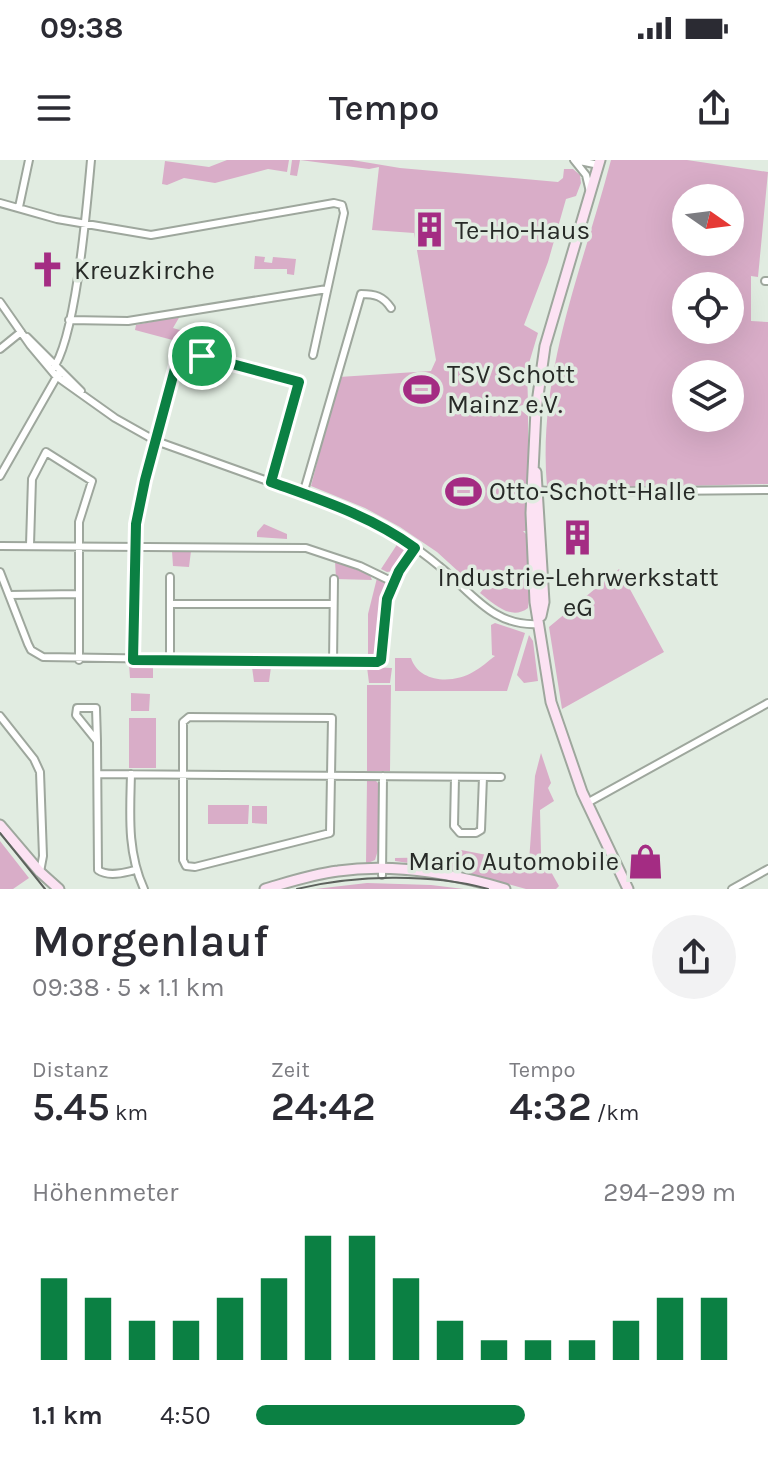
<!DOCTYPE html>
<html lang="de">
<head>
<meta charset="utf-8">
<style>
  body { margin:0; font-family:Karla,sans-serif; background:#f2f2f3; color:#2b2b33; height:100vh; display:flex; flex-direction:column; font-size:30px; white-space:nowrap }
  * { box-sizing:border-box; margin:0 }
  p { font-size:26px; color:#7c7c81 }
  .icon { flex:none; width:44px; height:44px; fill:none; stroke:currentColor; stroke-width:2; stroke-linecap:round; stroke-linejoin:round }
  .map { position:relative; height:729px; overflow:hidden }
  .drawer { display:flex; flex-direction:column; background:#fff; flex:1 }
  .drawer>* { flex:none }
  .needle { width:52px; rotate:104deg }
  .tools { position:absolute; left:672px; top:24px; display:grid; gap:16px }
  .tools a { display:grid; place-items:center; width:72px; height:72px; border-radius:50%; background:#fff; box-shadow:0 8px 32px #0002; font-size:40px }
  .pin { position:absolute; display:grid; place-items:center; width:68px; height:68px; color:#fff; margin:-34px; border:4px solid #fff; border-radius:50%; box-shadow:0 2px 8px #0007 }
  .round { display:grid; place-items:center; flex:none; width:84px; height:84px; border-radius:42px; background:#f2f2f3 }
  .head { display:flex; align-items:center; justify-content:space-between; height:136px; padding:0 32px }
  h1 { font-size:44px; font-weight:600; line-height:60px }
  .metrics { display:grid; grid-template-columns:repeat(3,1fr); gap:12px; height:136px; padding:8px 32px }
  .metrics div { display:grid; align-content:center }
  .metrics b { font-size:40px; font-weight:600 }
  .metrics small { font-size:22px; font-weight:400 }
  .metrics p { font-size:22px }
  .chart { height:224px; padding:16px 32px }
  .chart p { display:flex; justify-content:space-between }
  .chart svg { width:100%; height:144px; margin-top:8px; stroke:#0b8043; stroke-width:6 }
  ul { padding:0 32px; list-style:none; font-size:26px }
  li { display:grid; grid-template-columns:128px 96px 1fr; align-items:center; height:60px }
  li i { height:20px; border-radius:10px; background:#0b8043 }
  .status { display:flex; justify-content:space-between; align-items:center; height:56px; padding:0 40px; background:#fff; direction:ltr }
  .status svg { height:22px; fill:currentColor }
  header { display:flex; justify-content:space-between; align-items:center; height:104px; padding:0 32px; background:#fff; font-size:36px; font-weight:600 }
  .map>svg:first-child { display:block }
</style>
</head>
<body>
<div class="status"><b>09:38</b><svg viewBox="0 0 49 12"><path d="M0 12V9h3v3zM5 12V6h3v6zM10 12V3h3v9zM15 12V0h3v12zM26 1h20v11H26zM47 4h2v5h-2z"/></svg></div>
<header><svg class="icon" aria-label="menu" viewBox="0 0 24 24"><path d="M4 6h16M4 12h16M4 18h16"/></svg>Tempo<svg class="icon" aria-label="share" viewBox="0 0 24 24"><path d="M12 15V3M7 8l5-5 5 5M5 13v7h14v-7"/></svg></header>
<div class="map">
<svg width="768" height="729" viewBox="0 0 768 729">
  <rect width="100%" height="100%" fill="#e1ece1"/>
  <path fill="#d9adc8" fill-rule="evenodd" d="M227,0H289L287,12L268,9L215,23L184,18L167,25L162,24L165,1L209,7Z
    M292,0H352L400,8L558,22L563,18L564,9H573L580,15L581,23L576,36L566,39L548,102L524,165L538,173L527,210L528,243L517,247L528,256V371H523L528,376L529,440L528,448C511,461 494,444 480,433L484,428H516L471,423L437,392L400,367L365,348L311,326L339,217L431,211L436,200L414,73L372,70L379,7L369,9L300,0L297,16L290,15Z
    M611,0H687L768,12L758,117L751,116V161L768,162V324L561,329L547,327C537,213 583,108 611,0ZM686,38H730V82H686ZM686,126H730V170H686ZM686,214H730V258H686Z
    M255,96L265,97L264,102L272,103L273,97L296,99L294,115L287,114V109H254Z
    M180,156L173,168L183,171L180,182L135,170L136,165Z
    M264,364L287,374V379L257,377V372Z
    M398,383L405,389L406,393L393,411L387,412L381,409Z
    M172,391H191L189,407L173,406Z
    M335,401L370,415L372,420L336,419Z
    M619,409L664,492L562,549L549,467Z
    M377,418L387,425L381,453L380,489L376,496H368V454Z
    M495,463L525,473L507,531H395V498H411C419,523 453,524 473,512C481,508 488,501 495,496L492,495L491,465Z
    M529,475L533,481L538,521L524,523L517,515Z
    M129,504H153V518H130Z
    M252,507H271L269,522H254Z
    M367,507L392,508L390,523H369Z
    M367,525H391L390,611H367Z
    M131,533L150,534L149,551H131Z
    M129,558H156V608H129Z
    M541,593L551,623L548,628L554,641L540,650L541,694L559,726L556,729H526L462,711L395,701V698L448,697L461,690L492,696L524,708L529,702L535,616Z
    M367,620H375L379,624L378,690L375,700L366,704Z
    M208,645H249L248,664H208Z
    M252,646H267V664L252,663Z
    M0,681L29,718L13,729H0Z
    M367,723L431,725L464,729H315Z"/>
  <g fill="none" stroke-linecap="round" stroke-linejoin="round">
    <defs>
      <path id="minor" d="M574,0L586,15L590,32
        M575,0L599,5
        M0,43L57,59L151,75L334,43L342,45L344,53L313,195
        M19,47L29,0
        M765,121H768
        M0,142L30,185L56,216L115,258L156,281L354,352C384,367 413,384 439,406C472,432 492,467 539,464
        M69,160L128,161L327,129
        M27,177L81,231
        M0,189L21,172
        M52,210C76,180 87,44 91,0
        M0,316L60,211
        M536,330L561,332L768,330
        M303,334L361,134C375,134 383,136 391,148
        M30,385L32,319L46,292L92,321L79,362V500
        M0,386L306,388L360,406L393,422
        M0,412L28,484L31,490L43,497L377,502C389,492 383,467 385,452C388,427 401,408 415,388
        M170,417V501
        M9,435L79,434
        M170,444H333
        M133,500L136,364L145,320L180,190L299,222L271,322
        M333,503L334,419
        M0,556L34,599L40,612L43,696L40,712
        M189,557L332,558L330,673L195,707L186,706L183,700V562Z
        M97,581L96,548H77L76,555L97,581L98,710C108,717 124,713 135,710
        M98,614L501,617
        M131,614C130,654 127,692 144,729
        M455,617L454,666L460,673H476L481,670L483,617
        M587,643L768,543
        M382,715L383,616
        M732,729L768,709"/>
      <path id="secondary" d="M600,0L545,186L536,250L531,353L535,442L551,542L582,632L628,729
        M536,312L544,442L541,456
        M0,665L40,712L59,729
        M265,729C289,722 313,714 338,711C394,703 451,713 505,729"/>
    </defs>
    <use href="#minor" stroke="#9ea79d" stroke-width="10"/>
    <use href="#secondary" stroke="#9ea79d" stroke-width="13"/>
    <use href="#minor" stroke="#fff" stroke-width="6"/>
    <use href="#secondary" stroke="#fce2f3" stroke-width="9"/>
    <path stroke="#5d625d" stroke-width="2" d="M0,673L45,729
      M297,729C354,715 431,713 488,729"/>
  </g>
  <g fill="none" stroke-linecap="round" stroke-linejoin="round">
    <defs>
      <path id="route" d="M180,190L299,222L271,322C321,340 371,356 415,388L399,411L387,439L381,500L377,502L133,500L136,364L145,320Z"/>
    </defs>
    <use href="#route" stroke="#fff" stroke-width="16"/>
    <use href="#route" stroke="#0b8043" stroke-width="10"/>
  </g>
  <defs>
    <symbol id="building-bare" viewBox="-9 -9 18 18"><path d="M-4-6H4V6H1V3H-1V6H-4ZM-2.5-4.3h1.7v1.8h-1.7ZM.8-4.3h1.7v1.8H.8ZM-2.5-1h1.7V.8h-1.7ZM.8-1h1.7V.8H.8Z" fill="#a42c83" stroke="#e1ece1" stroke-width="2.5" paint-order="stroke"/></symbol>
    <symbol id="church-bare" viewBox="-9 -9 18 18"><path d="M-1.2-6h2.4v3.5h3.3v2.4h-3.3V6h-2.4V-.1h-3.3v-2.4h3.3Z" fill="#a42c83" stroke="#e1ece1" stroke-width="2.5" paint-order="stroke"/></symbol>
    <symbol id="stadium-bare" viewBox="-9 -9 18 18"><path d="M0-5a6.5 5 0 1 0 0 10a6.5 5 0 1 0 0-10ZM-3.5-1.8h7v3.6h-7Z" fill="#a42c83" stroke="#e1ece1" stroke-width="2.5" paint-order="stroke"/></symbol>
    <symbol id="shop-bare" viewBox="-9 -9 18 18"><path d="M-5-2.5h2.3a2.7 3.5 0 0 1 5.4 0H5L5.5 6h-11ZM-1.5-2.5h3a1.5 2.3 0 0 0-3 0Z" fill="#a42c83" stroke="#e1ece1" stroke-width="2.5" paint-order="stroke"/></symbol>
  </defs>
  <g fill-rule="evenodd">
    <use href="#building-bare" x="404" y="44" width="51" height="51"/>
    <use href="#church-bare" x="22" y="84" width="51" height="51"/>
    <use href="#stadium-bare" x="396" y="204" width="51" height="51"/>
    <use href="#stadium-bare" x="438" y="306" width="51" height="51"/>
    <use href="#building-bare" x="552" y="352" width="51" height="51"/>
    <use href="#shop-bare" x="620" y="676" width="51" height="51"/>
  </g>
  <g text-anchor="middle" stroke-width="7" stroke-linejoin="round" paint-order="stroke">
    <g font-size="26" fill="#272a27" stroke="#e1ece1" text-anchor="start">
      <text x="455" y="79">Te-Ho-Haus</text>
      <text x="74" y="119">Kreuzkirche</text>
      <text x="447" y="223">TSV Schott<tspan x="447" dy="30">Mainz e.V.</tspan></text>
      <text x="489" y="340">Otto-Schott-Halle</text>
      <text x="578" y="426" text-anchor="middle">Industrie-Lehrwerkstatt<tspan x="578" dy="30">eG</tspan></text>
      <text x="619" y="710" text-anchor="end">Mario Automobile</text>
    </g>
  </g>
</svg>
<div class="tools">
<a><svg class="needle" viewBox="-14 -14 28 28"><path d="M0-13l5 13h-10z" fill="#e53935"/><path d="M0 13l5-13h-10z" fill="#7c7c81"/></svg></a>
<a><svg class="icon" aria-label="locate" viewBox="0 0 24 24"><circle cx="12" cy="12" r="6"/><path d="M12 2v4M12 18v4M2 12h4M18 12h4"/></svg></a>
<a><svg class="icon" aria-label="layers" viewBox="0 0 24 24"><path d="M12 4l9 5-9 5-9-5zM3 14l9 5 9-5"/></svg></a>
</div>
<div class="pin" style="left:202px;top:196px;background:#1e9e55"><svg class="icon" aria-label="arrive" viewBox="0 0 24 24"><path d="M6 21V4h12l-3 4 3 4H6"/></svg></div>
</div>
<section class="drawer">
<div class="head"><div><h1>Morgenlauf</h1><p>09:38 · 5 × 1.1 km</p></div><a class="round"><svg class="icon" aria-label="share" viewBox="0 0 24 24"><path d="M12 15V3M7 8l5-5 5 5M5 13v7h14v-7"/></svg></a></div>
<div class="metrics">
<div><p>Distanz</p><b>5.45<small> km</small></b></div>
<div><p>Zeit</p><b>24:42</b></div>
<div><p>Tempo</p><b>4:32<small> /km</small></b></div>
</div>
<div class="chart"><p><span>Höhenmeter</span>294–299 m</p>
<svg viewBox="0 0 160 44" preserveAspectRatio="none"><path d="M5 44V19M15 44V25M25 44V32M35 44V32M45 44V25M55 44V19M65 44V6M75 44V6M85 44V19M95 44V32M105 44V38M115 44V38M125 44V38M135 44V32M145 44V25M155 44V25"/></svg>
</div>
<ul>
<li><b>1.1 km</b>4:50<i style="width:56%"></i></li>
</ul>
</section>
</body>
</html>
